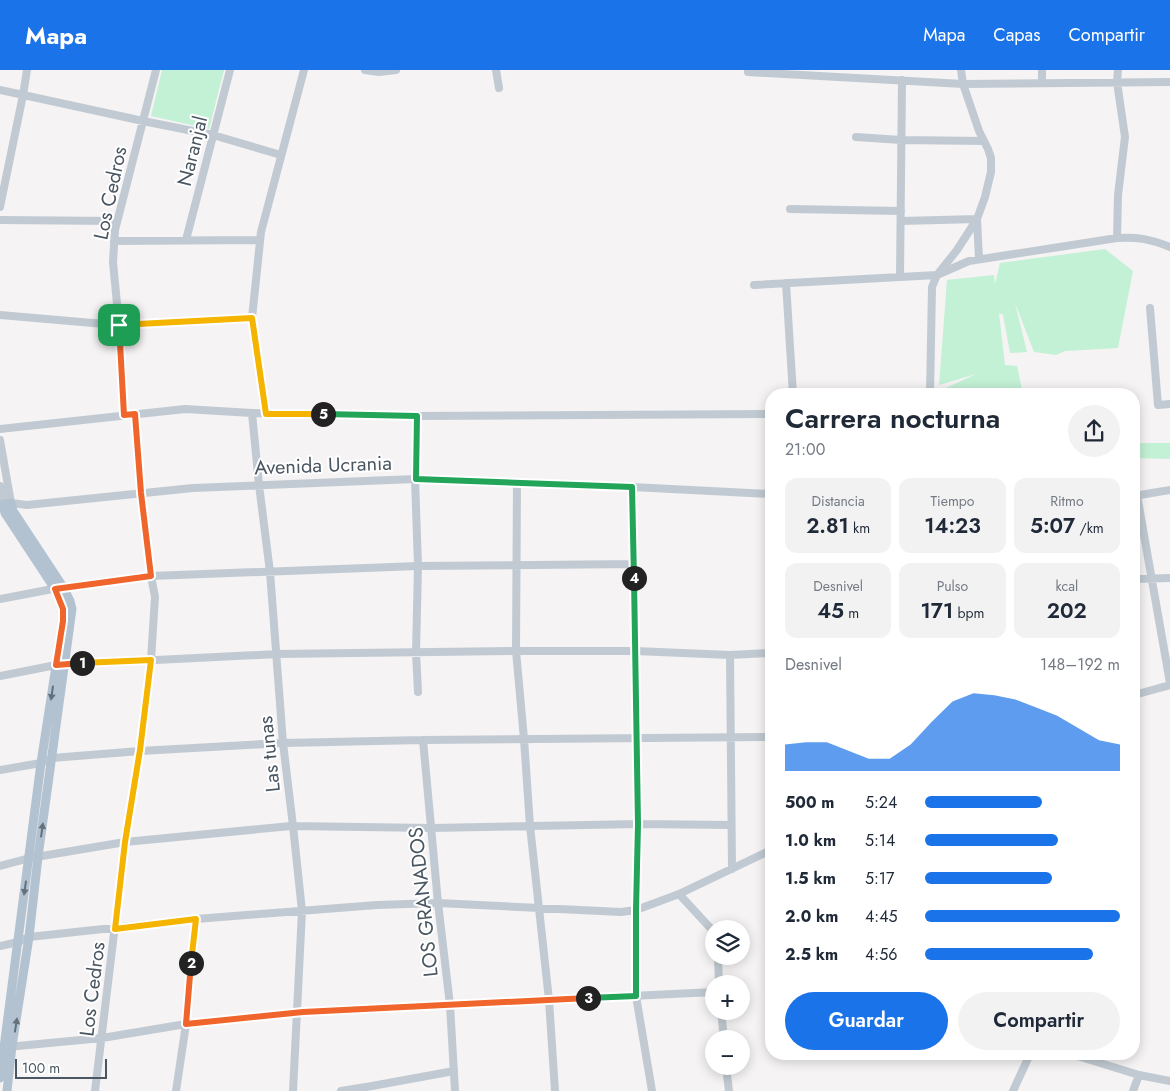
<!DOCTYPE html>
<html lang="es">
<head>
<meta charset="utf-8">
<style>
  body { margin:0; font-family:Jost,sans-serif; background:#f2f2f3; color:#1f2937; height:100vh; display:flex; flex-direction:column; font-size:19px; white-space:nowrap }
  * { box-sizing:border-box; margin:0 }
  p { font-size:16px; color:#747a83 }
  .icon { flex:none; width:28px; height:28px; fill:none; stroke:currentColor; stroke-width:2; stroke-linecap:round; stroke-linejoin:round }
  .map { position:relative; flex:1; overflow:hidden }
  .details { position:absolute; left:765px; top:318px; width:375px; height:672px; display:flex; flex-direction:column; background:#fff; border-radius:20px; box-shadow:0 2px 12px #0003 }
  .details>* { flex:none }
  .tools { position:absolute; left:705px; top:850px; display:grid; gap:10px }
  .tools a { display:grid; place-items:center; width:45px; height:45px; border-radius:50%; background:#fff; box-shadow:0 2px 12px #0003; font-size:25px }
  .scale { position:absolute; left:15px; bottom:12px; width:92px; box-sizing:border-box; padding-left:5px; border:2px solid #4a5661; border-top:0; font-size:14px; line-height:18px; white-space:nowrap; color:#4a5661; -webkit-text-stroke:4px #fff; paint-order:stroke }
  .pin { position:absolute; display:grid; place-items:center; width:42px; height:42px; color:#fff; margin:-21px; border-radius:10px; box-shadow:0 2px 8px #0006 }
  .km { position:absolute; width:25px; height:25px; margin:-12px; border-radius:50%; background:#222; color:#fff; font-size:14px; line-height:25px; text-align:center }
  .round { display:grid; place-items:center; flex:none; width:52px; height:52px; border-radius:26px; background:#f2f2f3 }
  .overview { display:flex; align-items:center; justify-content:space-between; height:85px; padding:0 20px }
  h1 { font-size:28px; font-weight:600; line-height:38px }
  .stats { display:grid; grid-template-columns:repeat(3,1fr); gap:8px; height:85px; padding:5px 20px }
  .stats div { display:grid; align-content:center; border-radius:12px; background:#f2f2f3; text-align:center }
  .stats b { font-size:21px; font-weight:600 }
  .stats small { font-size:14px; font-weight:400 }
  .stats p { font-size:14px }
  .chart { height:140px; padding:10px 20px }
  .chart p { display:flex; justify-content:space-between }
  .chart svg { width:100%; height:90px; margin-top:5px; fill:#1a73e8; opacity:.7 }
  .cta { display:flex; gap:10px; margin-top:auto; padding:10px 20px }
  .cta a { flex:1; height:58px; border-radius:30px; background:#1a73e8; color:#fff; font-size:20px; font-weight:600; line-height:58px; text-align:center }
  .cta a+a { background:#f2f2f3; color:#1f2937 }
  ul { padding:0 20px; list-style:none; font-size:16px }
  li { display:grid; grid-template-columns:80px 60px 1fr; align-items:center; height:38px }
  li i { height:12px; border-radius:6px; background:#1a73e8 }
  header { display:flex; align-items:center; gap:30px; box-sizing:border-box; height:70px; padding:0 25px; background:#1a73e8; color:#fff }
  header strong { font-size:24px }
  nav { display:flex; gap:28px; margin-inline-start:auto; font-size:18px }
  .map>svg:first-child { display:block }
</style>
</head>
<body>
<header>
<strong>Mapa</strong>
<nav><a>Mapa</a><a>Capas</a><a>Compartir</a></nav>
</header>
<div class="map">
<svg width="1170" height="1021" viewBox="0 0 1170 1021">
  <rect width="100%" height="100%" fill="#f5f3f3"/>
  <path fill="#c3f1d5" d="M162,0H224L209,59L151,46Z
    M1105,179L1133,201L1118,278L1065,281L1056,285L1034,282L1015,233L1027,282L1010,283L1003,245L999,243L1005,295L1017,296L1023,324H937V322L976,304L939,315L947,210L994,205L995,214L1000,193Z
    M1134,373H1170V389L1134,388Z"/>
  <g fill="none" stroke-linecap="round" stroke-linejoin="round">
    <path stroke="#c1cad2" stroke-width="8" d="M365,0L379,2L396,0
      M496,0L499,18
      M748,2L963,14L1170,12
      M1042,13V0
      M0,20L143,51L213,65L281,85
      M856,67L901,70L984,71
      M0,137L23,25L27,0
      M790,139L901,141
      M0,150L117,151
      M901,151L977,149L979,189
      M1117,168L1118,125L1125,67L1117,12L1118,0
      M186,170L230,0
      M114,171L260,170
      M900,207L902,10
      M786,213L793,324
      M754,215L937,205L969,191L1117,168C1139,167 1150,169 1170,177
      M1150,238L1158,335L1170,334
      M0,245L116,255L252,248
      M930,324L932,217L937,205L957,180L977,149L985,127L991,102V88L988,79L979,61L963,14L961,0
      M252,343L259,415L270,502L283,673L293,756L302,841L293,1021
      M266,344L252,248L261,162L304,0
      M124,345L119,255L113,192L115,160L156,0
      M417,346L415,409L418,496L416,582L418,622
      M0,359L185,339L252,343L417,346L771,344
      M0,370L11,433L27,435L193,418L415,409L632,417L771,424
      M517,413L516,581L524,669L530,756L549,930L555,1021
      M0,416L3,434
      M632,417L638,754L636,840V926L652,1021
      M1137,425L1170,613
      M1134,426L1170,420
      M1134,509L1170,508
      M0,529L63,517L151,506L418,496L634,494
      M730,585L732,799
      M0,606L56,595L277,584L516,581H635L730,585L771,583
      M1134,625L1170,615
      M423,670L438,833L450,935L455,1021
      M0,700L41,693L52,688L140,681L283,673L423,670L771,667
      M0,796L30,788L125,772L291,756L431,758L638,754L731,755
      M679,824L714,862
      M0,876L18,872L29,867L196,849L377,835L438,833L621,842L636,840L679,824L771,780
      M718,886L719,914
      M721,941L724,969
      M7,977L102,968L186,954L303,942L714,922
      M1071,984L1139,1005L1170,1011
      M726,996L729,1021
      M95,1021L125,772L140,681L151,590L155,527L151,506L141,423L135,344
      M176,1021L186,954L196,849
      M341,1021L372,1016L454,1001
      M1013,1021L1030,984
      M1133,1021L1139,1005"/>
    <path stroke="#b3c2d1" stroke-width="9" d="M0,435L11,433L13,441L63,517L70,531L72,539L38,787L29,867L12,976L7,1021
      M0,1008L41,693L63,551V539L55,519L5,443L3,434"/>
  </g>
  <defs><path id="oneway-solid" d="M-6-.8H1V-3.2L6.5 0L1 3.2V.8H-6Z" transform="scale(1.25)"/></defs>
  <g fill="#64717d">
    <use href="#oneway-solid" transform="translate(52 623) rotate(98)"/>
    <use href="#oneway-solid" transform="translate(42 760) rotate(-82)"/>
    <use href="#oneway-solid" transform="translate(25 818) rotate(98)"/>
    <use href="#oneway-solid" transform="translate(16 955) rotate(-81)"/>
  </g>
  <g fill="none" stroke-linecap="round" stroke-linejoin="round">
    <defs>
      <path id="split-1" d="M82,593L56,595L63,551V539L55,519L151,506L141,423L135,344L124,345L119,255"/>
      <path id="split-2" d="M82,593L151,590L140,680L125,772L115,859L196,849L191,893"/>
      <path id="split-3" d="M191,893L186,954L303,942L588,928"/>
      <path id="split-4" d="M588,928L636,926V840L638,754L634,508"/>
      <path id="split-5" d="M323,344L417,346L416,409L632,417L634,508"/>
      <path id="split-6" d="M119,255L252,248L266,344H323"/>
    </defs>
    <use href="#split-1" stroke="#fff" stroke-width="10"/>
    <use href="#split-2" stroke="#fff" stroke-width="10"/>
    <use href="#split-3" stroke="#fff" stroke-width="10"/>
    <use href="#split-4" stroke="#fff" stroke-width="10"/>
    <use href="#split-5" stroke="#fff" stroke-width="10"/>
    <use href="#split-6" stroke="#fff" stroke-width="10"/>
    <use href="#split-1" stroke="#f0652b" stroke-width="6"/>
    <use href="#split-2" stroke="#f5b400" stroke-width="6"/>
    <use href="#split-3" stroke="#f0652b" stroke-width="6"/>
    <use href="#split-4" stroke="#22a559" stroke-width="6"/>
    <use href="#split-5" stroke="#22a559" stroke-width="6"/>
    <use href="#split-6" stroke="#f5b400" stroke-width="6"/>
  </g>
  <g text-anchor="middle" stroke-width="4" stroke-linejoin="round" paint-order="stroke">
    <g font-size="20" fill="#4a5661" stroke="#fff">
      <text transform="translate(192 81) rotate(-76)" y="7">Naranjal</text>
      <text transform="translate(110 123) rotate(-78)" y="7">Los Cedros</text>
      <text transform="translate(323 395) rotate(-2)" y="7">Avenida Ucrania</text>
      <text transform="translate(269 684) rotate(-96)" y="7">Las tunas</text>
      <text transform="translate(423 832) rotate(-96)" y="7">LOS GRANADOS</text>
      <text transform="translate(92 919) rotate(-83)" y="7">Los Cedros</text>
    </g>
  </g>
</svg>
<div class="tools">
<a><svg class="icon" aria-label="layers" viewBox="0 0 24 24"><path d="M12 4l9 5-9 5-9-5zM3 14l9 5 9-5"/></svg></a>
<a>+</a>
<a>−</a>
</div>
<div class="scale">100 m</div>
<div class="pin" style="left:119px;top:255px;background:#1e9e55"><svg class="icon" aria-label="arrive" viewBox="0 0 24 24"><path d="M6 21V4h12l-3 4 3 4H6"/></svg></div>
<b class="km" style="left:82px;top:593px">1</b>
<b class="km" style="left:191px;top:893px">2</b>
<b class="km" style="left:588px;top:928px">3</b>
<b class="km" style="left:634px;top:508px">4</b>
<b class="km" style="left:323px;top:344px">5</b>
<section class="details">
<div class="overview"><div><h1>Carrera nocturna</h1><p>21:00</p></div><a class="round"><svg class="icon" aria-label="share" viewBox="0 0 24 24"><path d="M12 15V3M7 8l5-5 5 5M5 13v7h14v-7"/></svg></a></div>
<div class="stats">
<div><p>Distancia</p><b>2.81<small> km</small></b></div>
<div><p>Tiempo</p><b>14:23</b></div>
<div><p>Ritmo</p><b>5:07<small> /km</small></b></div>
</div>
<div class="stats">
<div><p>Desnivel</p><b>45<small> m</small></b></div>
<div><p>Pulso</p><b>171<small> bpm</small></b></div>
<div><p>kcal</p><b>202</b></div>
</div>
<div class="chart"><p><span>Desnivel</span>148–192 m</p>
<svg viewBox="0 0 160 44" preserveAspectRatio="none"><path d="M0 44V31L10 30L20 30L30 34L40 38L50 38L60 31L70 20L80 10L90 6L100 7L110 9L120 13L130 17L140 23L150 29L160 31V44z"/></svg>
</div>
<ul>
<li><b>500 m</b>5:24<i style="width:60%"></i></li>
<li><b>1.0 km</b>5:14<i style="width:68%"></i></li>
<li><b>1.5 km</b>5:17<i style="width:65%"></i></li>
<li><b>2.0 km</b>4:45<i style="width:100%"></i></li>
<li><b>2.5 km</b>4:56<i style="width:86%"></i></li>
</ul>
<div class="cta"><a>Guardar</a><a>Compartir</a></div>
</section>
</div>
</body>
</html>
